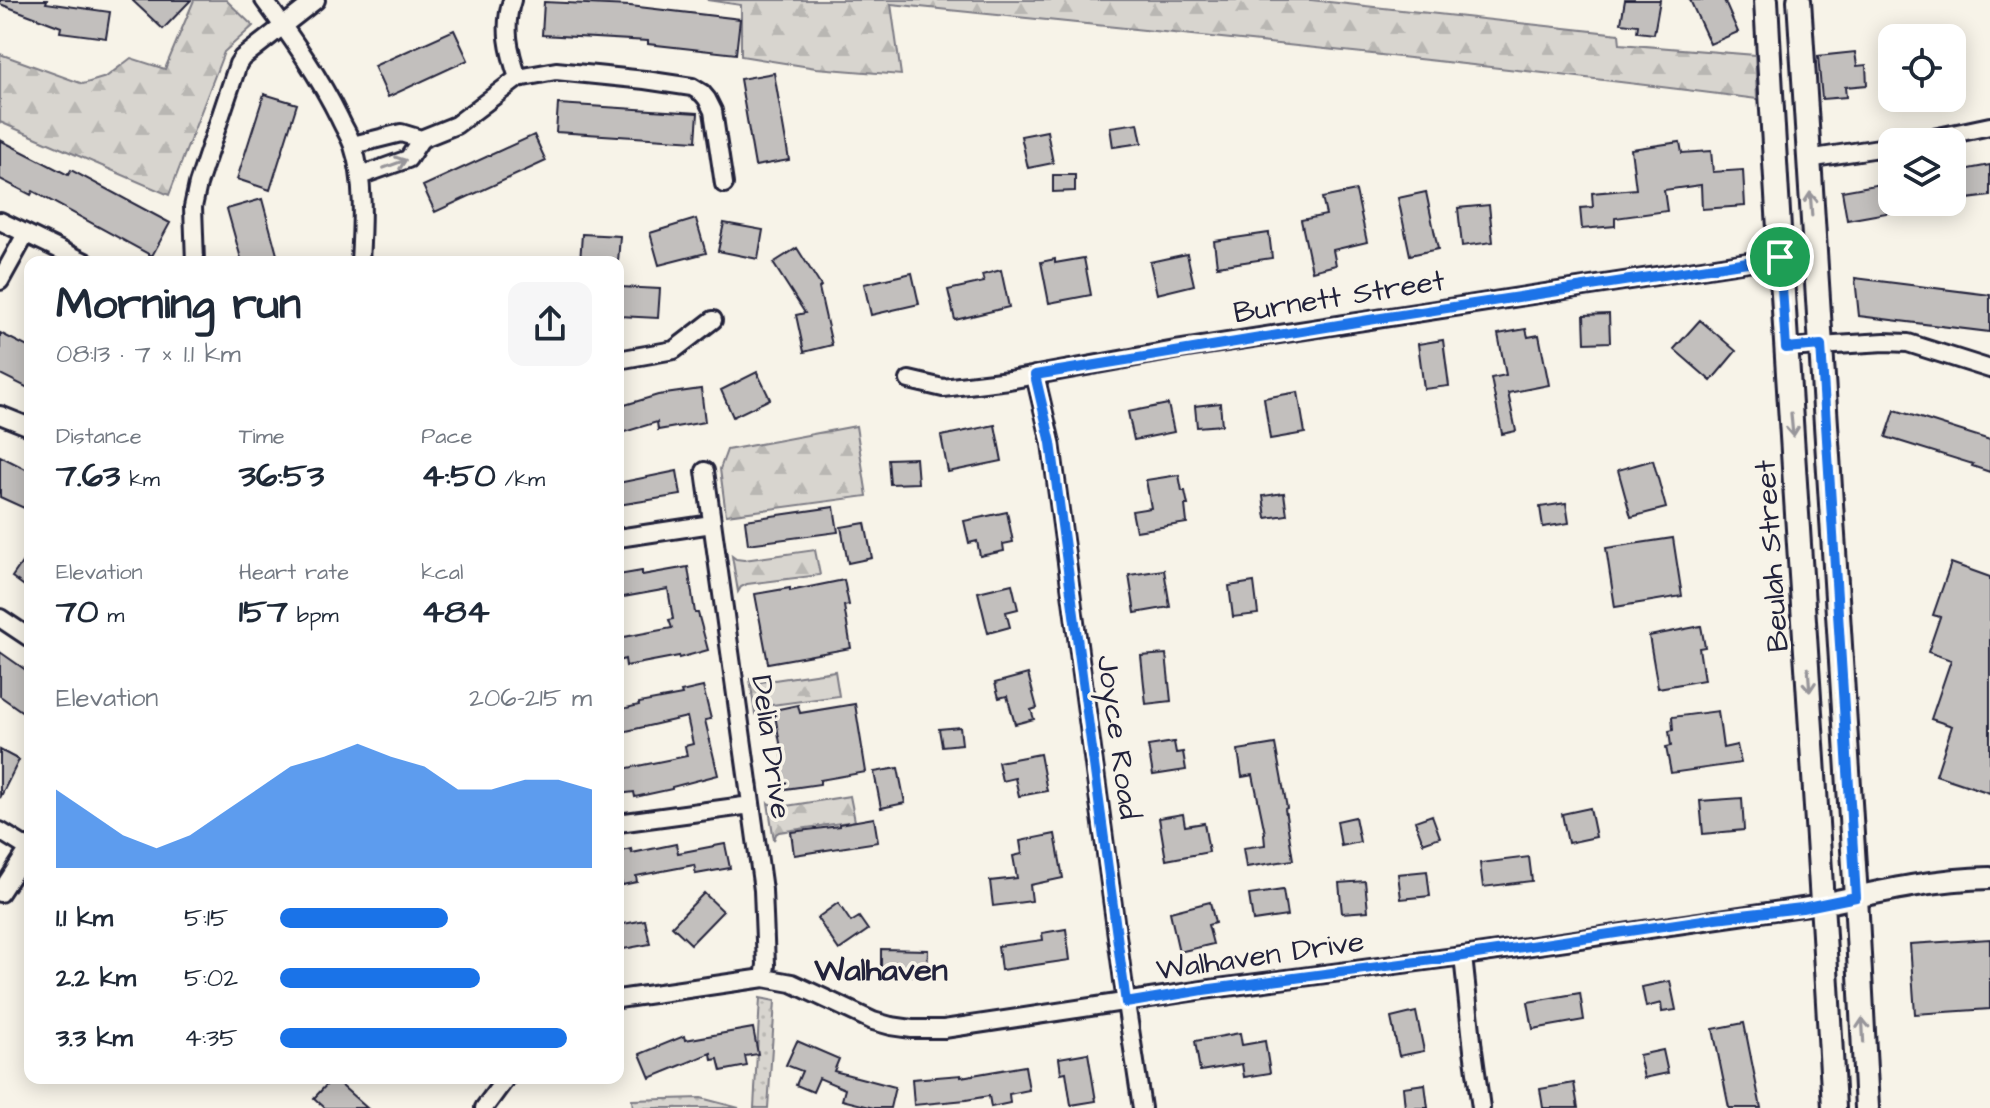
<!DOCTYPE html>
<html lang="en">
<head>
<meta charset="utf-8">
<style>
  body { margin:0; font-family:"Architects Daughter",sans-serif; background:#f6f6f7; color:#1f2937; height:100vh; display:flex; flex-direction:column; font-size:30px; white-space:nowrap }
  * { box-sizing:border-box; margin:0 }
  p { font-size:26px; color:#747a83 }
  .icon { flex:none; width:44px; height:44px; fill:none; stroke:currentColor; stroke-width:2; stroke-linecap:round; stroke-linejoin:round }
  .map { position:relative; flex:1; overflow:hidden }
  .drawer { position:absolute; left:24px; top:256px; width:600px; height:828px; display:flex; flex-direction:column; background:#fff; border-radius:16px; box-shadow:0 4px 20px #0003 }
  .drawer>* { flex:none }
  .tools { position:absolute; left:1878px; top:24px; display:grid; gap:16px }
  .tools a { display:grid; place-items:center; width:88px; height:88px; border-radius:16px; background:#fff; box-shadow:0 4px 20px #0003; font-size:40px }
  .pin { position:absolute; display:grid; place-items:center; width:68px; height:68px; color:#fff; margin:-34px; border:4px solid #fff; border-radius:50%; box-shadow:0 2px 8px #0007 }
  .round { display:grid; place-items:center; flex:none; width:84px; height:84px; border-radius:16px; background:#f6f6f7 }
  .summary { display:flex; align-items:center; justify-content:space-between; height:136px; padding:0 32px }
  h1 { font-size:44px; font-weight:800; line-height:60px }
  .figures { display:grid; grid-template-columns:repeat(3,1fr); gap:12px; height:136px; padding:8px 32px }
  .figures div { display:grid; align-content:center }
  .figures b { font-size:34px; font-weight:800 }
  .figures small { font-size:22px; font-weight:400 }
  .figures p { font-size:22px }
  .chart { height:224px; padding:16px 32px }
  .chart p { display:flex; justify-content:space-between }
  .chart svg { width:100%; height:144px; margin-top:8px; fill:#1a73e8; opacity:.7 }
  ul { padding:0 32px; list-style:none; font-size:26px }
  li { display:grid; grid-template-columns:128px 96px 1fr; align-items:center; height:60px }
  li i { height:20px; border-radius:10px; background:#1a73e8 }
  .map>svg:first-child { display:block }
</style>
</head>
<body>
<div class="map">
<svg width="1990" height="1108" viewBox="0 0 1990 1108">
  <defs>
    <pattern id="forest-firs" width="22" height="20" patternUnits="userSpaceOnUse" patternTransform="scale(2)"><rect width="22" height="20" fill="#d8d5cf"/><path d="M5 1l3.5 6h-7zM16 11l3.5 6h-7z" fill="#b9b7b3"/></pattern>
    <pattern id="park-dots" width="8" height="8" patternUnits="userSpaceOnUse" patternTransform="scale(2)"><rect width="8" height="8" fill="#d8d5cf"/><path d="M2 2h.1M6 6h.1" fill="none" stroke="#b9b7b3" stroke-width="1.8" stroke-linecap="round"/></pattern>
  </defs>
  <rect width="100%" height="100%" fill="#f7f3e8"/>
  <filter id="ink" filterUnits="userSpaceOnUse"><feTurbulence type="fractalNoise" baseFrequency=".0125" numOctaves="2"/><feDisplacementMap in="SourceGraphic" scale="16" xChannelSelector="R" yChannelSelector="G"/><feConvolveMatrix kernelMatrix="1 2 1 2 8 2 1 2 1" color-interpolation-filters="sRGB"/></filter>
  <g filter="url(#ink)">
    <path fill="url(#forest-firs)" stroke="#7d7c85" stroke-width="2" d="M194,0H226L253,26L224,52L169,195L0,122V54L83,84L106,77L131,58L165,69Z
      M707,0H1311L1619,34L1620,44L1755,55L1757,99C1469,62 1180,34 891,4L901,75L816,68L741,56V5Z
      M856,426L867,496L726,515L720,469L727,450Z
      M815,550L820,575L747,584L741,587L738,592L732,556L736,559L744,560Z
      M835,671L839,696L765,706L755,714L750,679L761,682Z
      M850,796L855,821L779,832L776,834L774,840L768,803L774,806L780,807Z"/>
    <path fill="url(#park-dots)" stroke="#7d7c85" stroke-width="2" d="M760,998L775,1001L768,1108H754Z
      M701,1098L739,1108H633L632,1100Z"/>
    <path fill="#c2bfbd" stroke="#22223b" stroke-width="2" d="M0,0H47L46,3L110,12L106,38L60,32L61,27L0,4Z
      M132,0H191L163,29Z
      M1625,0H1660L1654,34L1637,32L1638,25L1621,23Z
      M1690,0H1724L1738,32L1710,44Z
      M544,2L630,6L740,19L736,54L648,44V41L542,35Z
      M454,30L468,60L388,97L374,66Z
      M1855,52L1857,66L1866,65L1867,85L1845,87L1846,97L1822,99L1818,56Z
      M774,73L789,160L755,166L740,79Z
      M264,94L297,104L270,190L237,179Z
      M558,104L698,113L696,141L556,132Z
      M1138,123L1142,143L1113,147L1110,127Z
      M1047,131L1053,163L1028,168L1021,136Z
      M534,135L546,161L435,212L423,186Z
      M0,140L68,175L71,170L170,223L152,256L33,191L31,195L0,179Z
      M1680,142L1682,153L1711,151L1713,172L1743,170L1745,206L1702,209L1701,185L1664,190L1667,211L1615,218V226L1582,229L1580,208L1593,207L1592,193L1636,189L1631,149Z
      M1990,165V196L1952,201V172Z
      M1053,175H1075V191L1053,192Z
      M1892,182V212L1847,220L1842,191Z
      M1356,191L1367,242L1333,250L1336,265L1312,271L1301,220L1326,215L1322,198Z
      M1426,192L1438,249L1410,255L1398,198Z
      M262,199L279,262H242L227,209Z
      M1489,205L1493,242L1462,246L1458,208Z
      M696,219L706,253L659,265L650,233Z
      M724,223L763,230L758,259L718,251Z
      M1269,233L1272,258L1217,266L1214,241Z
      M582,234L620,236L618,262H580Z
      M797,248L821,286L819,288L832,345L804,352L796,315L805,313L773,263Z
      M1187,254L1194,285L1157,294L1150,262Z
      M1084,258L1091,295L1049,303L1041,262L1055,259V263Z
      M1001,270L1009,307L955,320L948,290L984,282L982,275Z
      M912,273L919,304L871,315L864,284Z
      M1855,278L1990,295V332L1859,316Z
      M620,287L660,289L658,318L619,316Z
      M1609,314L1610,342L1585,343L1584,315Z
      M1700,320L1736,351L1711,381L1674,349Z
      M1526,329L1528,337L1539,335L1549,385L1508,393L1516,431L1502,434L1491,378L1506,375L1498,334Z
      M0,333L30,348V389L0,374Z
      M1443,340L1449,386L1424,389L1418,344Z
      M757,372L770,399L733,417L721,390Z
      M701,389L705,422L658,430L657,422L618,434V407L658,395Z
      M1298,392L1305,433L1270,439L1264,398Z
      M1220,403L1222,425L1197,427L1195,406Z
      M1168,404L1174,432L1134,440L1128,412Z
      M1895,410L1990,440V472L1972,466L1973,464L1886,437Z
      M995,425L1002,461L948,472L941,436Z
      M0,456L30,471V495L24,508L0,497Z
      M916,458L918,483L890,484L888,459Z
      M1653,460L1666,508L1631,517L1618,470Z
      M677,471L681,495L618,505V483Z
      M1179,475L1182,491H1185L1188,505H1185L1187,523L1136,531L1132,511L1151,508L1146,480Z
      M1284,493L1287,515L1266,518L1263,496Z
      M1566,503L1569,523L1543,527L1540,507Z
      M834,507L838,532L748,544L745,520Z
      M1007,512L1013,542L1003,544L1004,551L980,556L977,541L969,543L964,521Z
      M865,523L872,558L848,563L841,527Z
      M1673,538L1682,596L1615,607L1606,548Z
      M30,551V590L12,577Z
      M1951,563L1990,577V793L1936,775L1952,726L1931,719L1951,660L1928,652L1940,617L1933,615Z
      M688,567L695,613H698L708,650L679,658V656L626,666L625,659L618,661V638L672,628L669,620L673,619L668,589L618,598V575L642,571V575Z
      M1164,570L1170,607L1135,613L1129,575Z
      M844,580L849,605L844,606L851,648L768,663L755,594L790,588V591Z
      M1254,582L1258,614L1233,617L1229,586Z
      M1012,584L1018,609L1006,612L1010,627L988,633L978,592Z
      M1701,626L1705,647L1699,648L1704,680L1658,688L1649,636Z
      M0,652L30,673V717L0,696Z
      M1166,654L1171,701L1146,704L1141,656Z
      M1028,674L1037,708L1031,710L1034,719L1015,724L1007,696L999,698L995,683Z
      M703,687L711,719L705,720L718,775L672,787V789L635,797L634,792L618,794V770L687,756L685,746L693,744L687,717L618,733V710L639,705V703L682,695L681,692Z
      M855,704L866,772L820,780V784L785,789L781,765H784L774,710L798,705L800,713Z
      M1718,711L1723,748L1737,745L1741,763L1671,773L1666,747L1671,746L1669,731L1673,730L1672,717Z
      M960,727L962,744L942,746L939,729Z
      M1174,742L1176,753L1183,752L1186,770L1153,775L1148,746Z
      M1275,744L1287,808L1285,809L1293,860L1246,867L1243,848L1265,845L1264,834L1265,833L1253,775L1242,777L1238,750Z
      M0,750L19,760L0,798Z
      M1040,754L1047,791L1019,796L1015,778L1002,781L998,762Z
      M898,768L905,803L881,808L874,772Z
      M1742,798L1744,830L1703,834L1700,801Z
      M1590,808L1596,837L1568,843L1562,814Z
      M1183,814L1185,826L1204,823L1209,852L1166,860L1159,818Z
      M1432,815L1440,837L1423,843L1415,821Z
      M1355,817L1360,842L1341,846L1337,821Z
      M874,818L878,842L794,855L791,832L839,826V824Z
      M1055,834L1063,878L1030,885L1032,901L993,906L990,881L1017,878L1013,856L1022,854L1020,841Z
      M676,844L678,853L725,844L730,868L696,874L694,865L636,876L637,882L622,885L620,876H618V852L631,849L632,853Z
      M1529,857L1532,881L1483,887L1480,863Z
      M1427,871L1430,896L1401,899L1398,874Z
      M1365,881L1368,911L1342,913L1339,883Z
      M1283,890L1287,916L1253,921L1249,895Z
      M704,893L723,911L691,944L672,926Z
      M1210,902L1215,923L1208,925L1213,944L1179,952L1170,912Z
      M838,903L851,922L859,917L868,930L839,950L817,918Z
      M645,920L650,944L618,950V925Z
      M1066,929L1070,960L1001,970L998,946L1043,940L1042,933Z
      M1990,939V1009L1915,1014L1910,944Z
      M881,949L928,950L927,976L881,975Z
      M1670,981L1676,1010L1662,1012L1661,1003L1646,1007L1642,987Z
      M1580,993L1584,1020L1533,1029L1528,1002Z
      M1416,1012L1424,1051L1399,1056L1391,1018Z
      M1744,1023L1761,1108H1729L1713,1029Z
      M753,1028L758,1054L745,1056L747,1066L721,1071L718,1059L712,1060L711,1053L650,1078L640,1054L684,1036L685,1040Z
      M1240,1033L1242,1045L1265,1041L1270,1073L1244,1077L1242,1064L1200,1071L1195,1041Z
      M797,1041L839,1059L834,1071L895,1087L890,1108H874L842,1100L845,1089L819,1078L813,1092L796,1085L802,1071L786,1065Z
      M1663,1050L1668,1073L1644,1078L1639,1055Z
      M1088,1053L1096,1101L1071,1105L1066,1072L1061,1073L1059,1058Z
      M1025,1066L1029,1090L1009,1094L1010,1103L991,1107L989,1096L966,1100L914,1105L912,1079L961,1075V1077Z
      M333,1078L367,1108H325L314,1098Z
      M1574,1083L1578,1108H1543L1540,1089Z
      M1425,1084L1428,1108H1405L1403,1087Z"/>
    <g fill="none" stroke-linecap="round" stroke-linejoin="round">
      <defs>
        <path id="minor" d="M264,0C292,38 319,76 340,119C344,128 350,137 353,146C365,182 362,225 360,262
          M512,0C503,28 509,51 518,78
          M1915,142L1990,126
          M353,145L401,133L421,139
          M1808,159L1892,146
          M360,176L408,159L421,139L456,125L518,78L556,71L645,80L692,87L702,93L707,99L713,111L724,184
          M0,221L85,262
          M195,262L193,207L198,184L238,64L242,58L316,0
          M0,281L26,234
          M1786,348L1885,342L1908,343L1990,369
          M618,360L674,350L713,320
          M1035,375L1051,443L1126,1003L1142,1108
          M909,380L943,388L1009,380L1175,350L1780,257
          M0,415L30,427
          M705,471L763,890L766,965L764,978
          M618,538L712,524
          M0,618L30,638
          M618,823L751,805
          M0,831L29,849
          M0,893L30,847
          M1463,956L1473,1050L1481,1108
          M618,999L764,978L792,983L873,1021L891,1026L912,1029H944L1203,990L1463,956L1823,904
          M484,1108L506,1078"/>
        <path id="tertiary" d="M1823,904C1878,892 1933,879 1990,878"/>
        <path id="secondary" d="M1766,0C1785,370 1814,738 1834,1108
          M1799,0L1856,897L1867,1108"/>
      </defs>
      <use href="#minor" stroke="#22223b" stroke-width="22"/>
      <use href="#tertiary" stroke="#22223b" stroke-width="26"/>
      <use href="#secondary" stroke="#22223b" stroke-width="28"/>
      <use href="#minor" stroke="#f7f3e8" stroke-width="16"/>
      <use href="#tertiary" stroke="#f7f3e8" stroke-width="20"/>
      <use href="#secondary" stroke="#f7f3e8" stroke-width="22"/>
    </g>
    <defs><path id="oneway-shaft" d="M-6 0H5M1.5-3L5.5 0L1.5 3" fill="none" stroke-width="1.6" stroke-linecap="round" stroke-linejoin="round" transform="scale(2)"/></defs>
    <g stroke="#97959a">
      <use href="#oneway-shaft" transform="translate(395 164) rotate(-20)"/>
      <use href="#oneway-shaft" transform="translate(1811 204) rotate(-94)"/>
      <use href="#oneway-shaft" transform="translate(1792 425) rotate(85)"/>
      <use href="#oneway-shaft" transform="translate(1809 680) rotate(86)"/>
      <use href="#oneway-shaft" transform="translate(1863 1030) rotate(-93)"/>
    </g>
  </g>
  <g fill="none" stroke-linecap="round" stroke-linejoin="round" filter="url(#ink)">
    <defs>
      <path id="route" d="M1780,257L1786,348L1821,345L1856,897L1802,908L1716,918L1463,956L1203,990L1126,1003L1051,443L1035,375L1375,319Z"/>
    </defs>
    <use href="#route" stroke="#fff" stroke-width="16"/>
    <use href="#route" stroke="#1a73e8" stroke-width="10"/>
  </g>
  <g text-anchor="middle" stroke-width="7" stroke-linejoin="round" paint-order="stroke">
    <g font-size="30" fill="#22223b" stroke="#f7f3e8">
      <text transform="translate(1339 296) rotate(-9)" y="10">Burnett Street</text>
      <text transform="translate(1771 556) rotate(-94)" y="10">Beulah Street</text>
      <text transform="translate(1119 737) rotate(82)" y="10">Joyce Road</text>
      <text transform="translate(772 747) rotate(82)" y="10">Delia Drive</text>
      <text transform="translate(1260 955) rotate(-8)" y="10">Walhaven Drive</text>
    </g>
    <g font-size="32" font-weight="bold" fill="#22223b" stroke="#f7f3e8">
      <text x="881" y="980">Walhaven</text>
    </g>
  </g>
</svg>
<div class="tools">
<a><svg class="icon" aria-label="locate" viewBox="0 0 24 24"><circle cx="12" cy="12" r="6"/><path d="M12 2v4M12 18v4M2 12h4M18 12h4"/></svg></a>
<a><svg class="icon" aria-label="layers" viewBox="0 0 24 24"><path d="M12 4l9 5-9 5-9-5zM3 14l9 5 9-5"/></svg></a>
</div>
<div class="pin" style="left:1780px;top:257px;background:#1e9e55"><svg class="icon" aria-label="arrive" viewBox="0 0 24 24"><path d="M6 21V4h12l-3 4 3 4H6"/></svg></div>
<section class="drawer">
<div class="summary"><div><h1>Morning run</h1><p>08:13 · 7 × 1.1 km</p></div><a class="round"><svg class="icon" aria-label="share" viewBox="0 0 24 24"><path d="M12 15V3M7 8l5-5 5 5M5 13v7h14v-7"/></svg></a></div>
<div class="figures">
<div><p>Distance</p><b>7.63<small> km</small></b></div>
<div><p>Time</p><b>36:53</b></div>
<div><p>Pace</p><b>4:50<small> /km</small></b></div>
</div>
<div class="figures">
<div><p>Elevation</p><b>70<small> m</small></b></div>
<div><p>Heart rate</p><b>157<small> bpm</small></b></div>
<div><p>kcal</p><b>484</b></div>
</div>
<div class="chart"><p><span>Elevation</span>206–215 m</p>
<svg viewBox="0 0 160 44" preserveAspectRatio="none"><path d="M0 44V20L10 27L20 34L30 38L40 34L50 27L60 20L70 13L80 10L90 6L100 10L110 13L120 20L130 20L140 17L150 17L160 20V44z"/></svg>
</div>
<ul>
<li><b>1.1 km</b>5:15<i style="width:54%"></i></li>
<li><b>2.2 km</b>5:02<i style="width:64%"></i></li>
<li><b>3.3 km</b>4:35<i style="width:92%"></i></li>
</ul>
</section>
</div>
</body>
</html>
